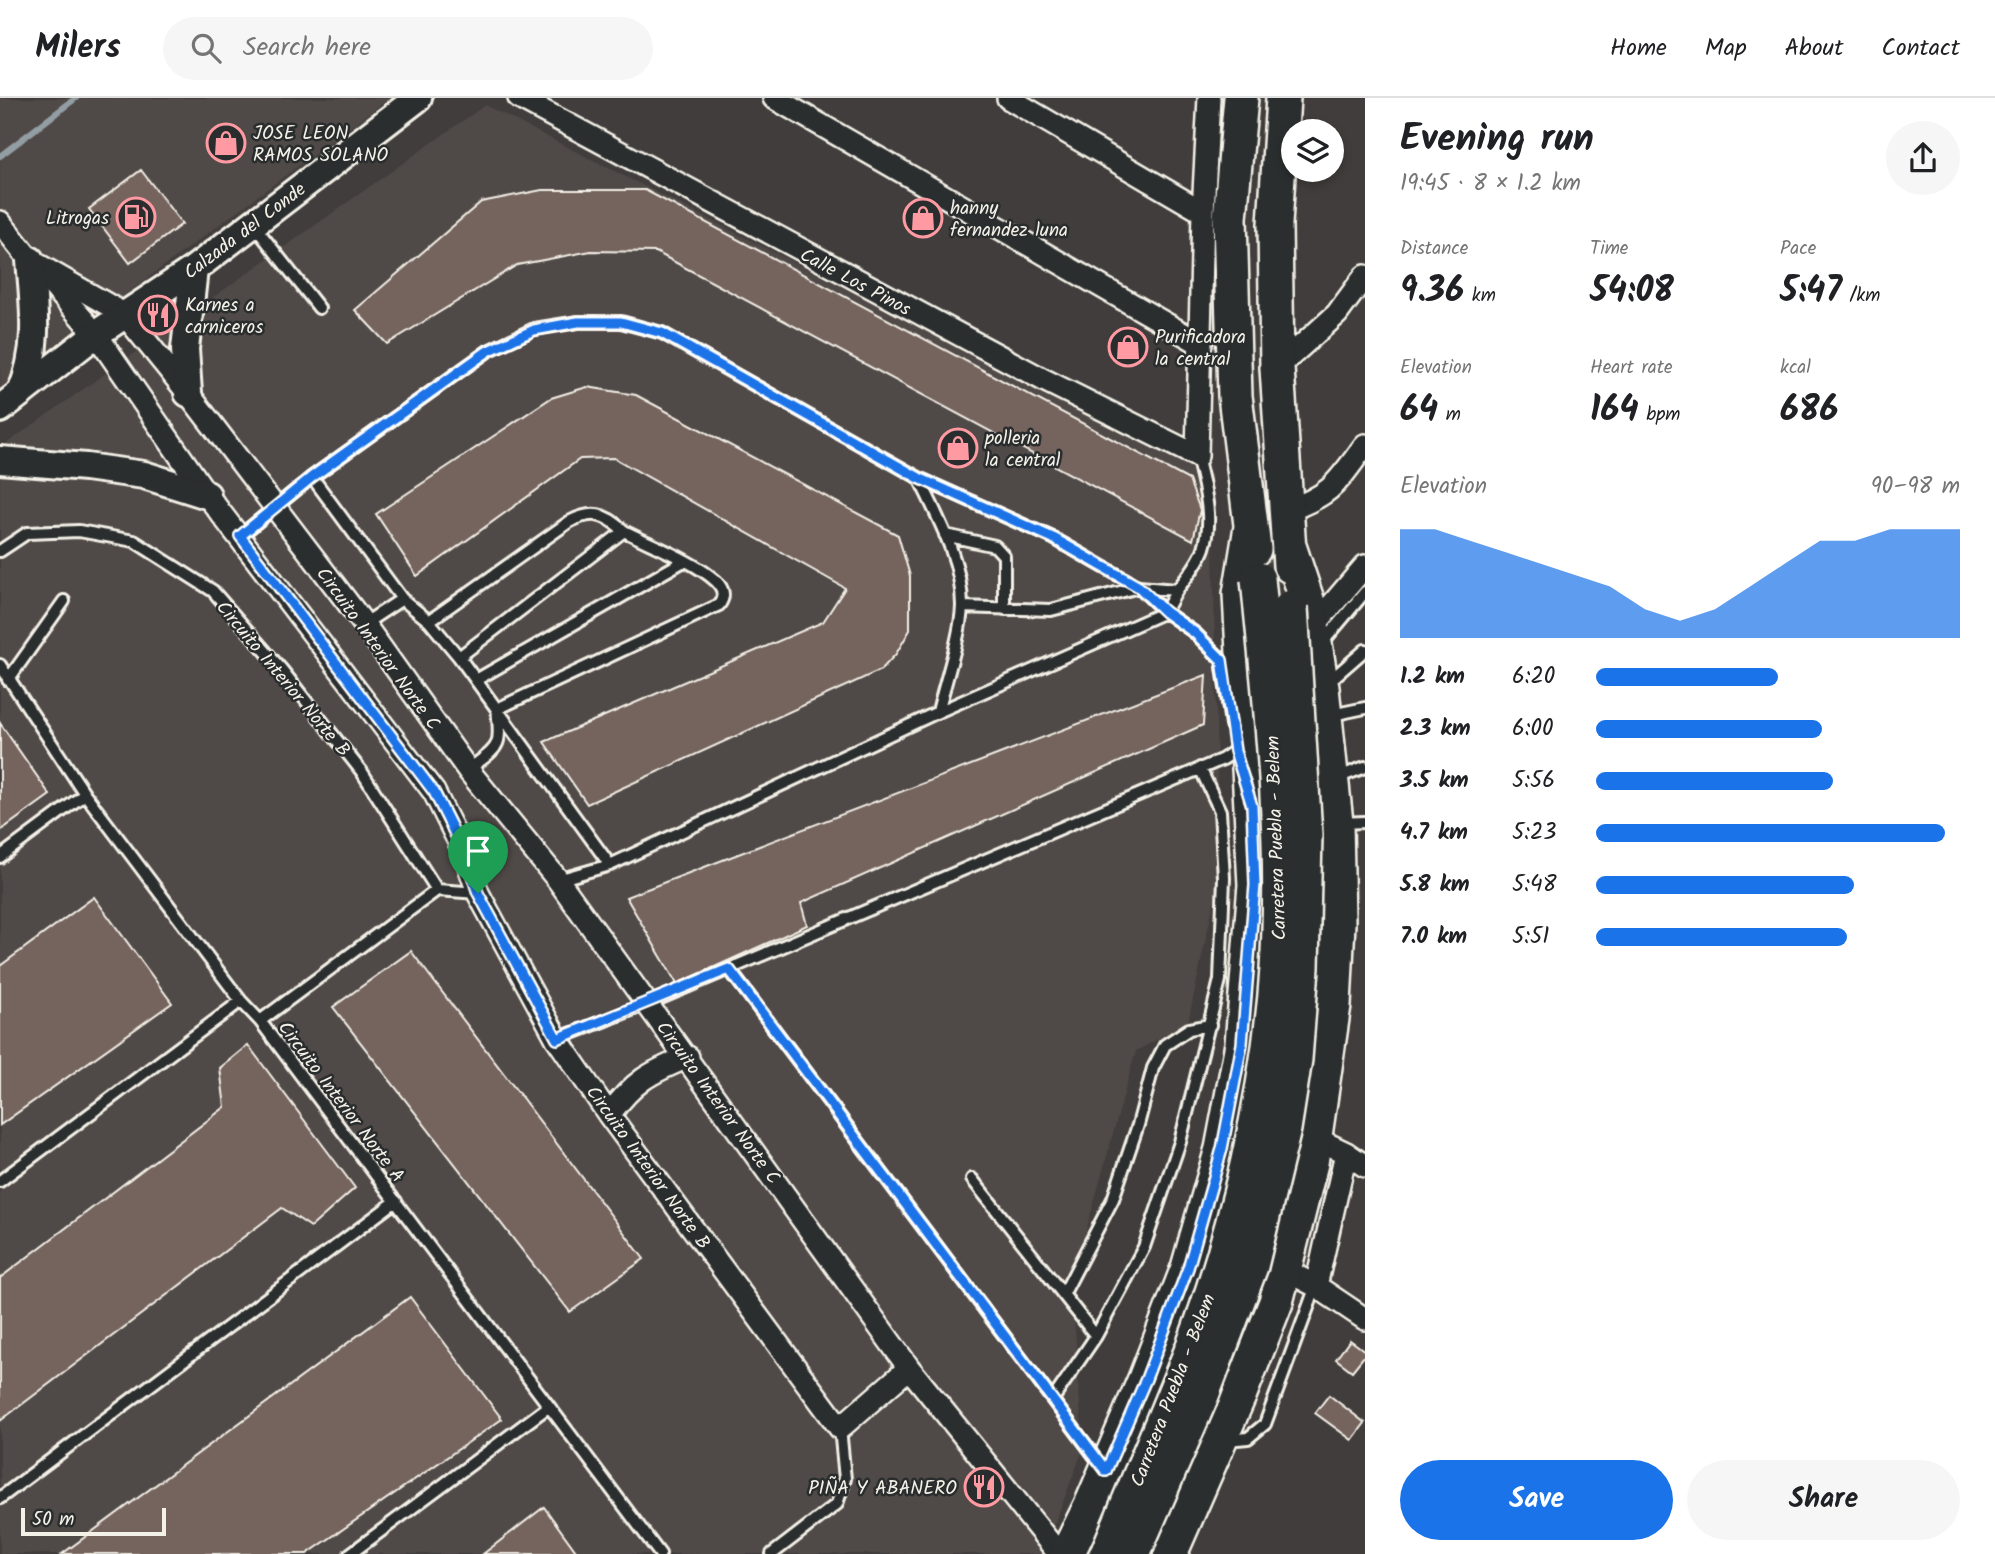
<!DOCTYPE html>
<html lang="en">
<head>
<meta charset="utf-8">
<style>
  body { margin:0; font-family:Kalam,sans-serif; background:#f6f6f6; color:#202124; height:100vh; display:flex; flex-direction:column; font-size:26px; white-space:nowrap }
  * { box-sizing:border-box; margin:0 }
  p { font-size:23px; color:#757577 }
  .icon { flex:none; width:38px; height:38px; fill:none; stroke:currentColor; stroke-width:2; stroke-linecap:round; stroke-linejoin:round }
  .map { position:relative; flex:1; overflow:hidden }
  .sheet { display:flex; flex-direction:column; background:#fff; width:630px }
  .sheet>* { flex:none }
  .buttons { position:absolute; left:1281px; top:21px; display:grid; gap:14px }
  .buttons a { display:grid; place-items:center; width:63px; height:63px; border-radius:50%; background:#fff; box-shadow:0 4px 10px #0003; font-size:35px }
  .scale { position:absolute; left:21px; bottom:18px; width:145px; box-sizing:border-box; padding-left:7px; border:4px solid #f4f1e8; border-top:0; font-size:19px; line-height:24px; white-space:nowrap; color:#f4f1e8; -webkit-text-stroke:5px #2a2d2e; paint-order:stroke }
  .pin { position:absolute; display:grid; place-items:center; width:60px; height:60px; color:#fff; margin:-72px -30px; border-radius:50% 50% 50% 0; rotate:-45deg; box-shadow:0 0 7px #0007 }
  .pin .icon { rotate:45deg }
  .round { display:grid; place-items:center; flex:none; width:74px; height:74px; border-radius:37px; background:#f6f6f6 }
  .overview { display:flex; align-items:center; justify-content:space-between; height:119px; padding:0 35px }
  h1 { font-size:38px; font-weight:600; line-height:52px }
  .figures { display:grid; grid-template-columns:repeat(3,1fr); gap:10px; height:119px; padding:7px 35px }
  .figures div { display:grid; align-content:center }
  .figures b { font-size:35px; font-weight:600 }
  .figures small { font-size:19px; font-weight:400 }
  .figures p { font-size:19px }
  .chart { height:196px; padding:14px 35px }
  .chart p { display:flex; justify-content:space-between }
  .chart svg { width:100%; height:126px; margin-top:7px; fill:#1a73e8; opacity:.7 }
  .action { display:flex; gap:14px; margin-top:auto; padding:14px 35px }
  .action a { flex:1; height:80px; border-radius:42px; background:#1a73e8; color:#fff; font-size:28px; font-weight:600; line-height:80px; text-align:center }
  .action a+a { background:#f6f6f6; color:#202124 }
  ul { padding:0 35px; list-style:none; font-size:23px }
  li { display:grid; grid-template-columns:112px 84px 1fr; align-items:center; height:52px }
  li i { height:18px; border-radius:9px; background:#1a73e8 }
  header { display:flex; align-items:center; gap:42px; box-sizing:border-box; height:98px; padding:0 35px; background:#fff; border-bottom:2px solid #e0e0e0 }
  header strong { font-size:33px }
  nav { display:flex; gap:38px; margin-inline-start:auto; font-size:24px }
  .search { width:490px; height:63px; background:#f6f6f6; display:flex; align-items:center; gap:18px; box-sizing:border-box; padding:0 24px; border-radius:38px; color:#757577; font-size:26px }
  main { display:flex; flex:1; min-height:0 }
  .map>svg:first-child { display:block }
</style>
</head>
<body>
<header>
<strong>Milers</strong>
<div class="search"><svg class="icon" aria-label="search" viewBox="0 0 24 24"><circle cx="10" cy="10" r="6"/><path d="M15 15l6 6"/></svg>Search here</div>
<nav><a>Home</a><a>Map</a><a>About</a><a>Contact</a></nav>
</header>
<main>
<div class="map">
<svg width="1365" height="1456" viewBox="0 0 1365 1456">
  <rect width="100%" height="100%" fill="#403d3c"/>
  <filter id="ink" filterUnits="userSpaceOnUse"><feTurbulence type="fractalNoise" baseFrequency=".0143" numOctaves="2"/><feDisplacementMap in="SourceGraphic" scale="14" xChannelSelector="R" yChannelSelector="G"/><feConvolveMatrix kernelMatrix="1 2 1 2 8 2 1 2 1" color-interpolation-filters="sRGB"/></filter>
  <g filter="url(#ink)">
    <path fill="#504846" d="M0,0H390L0,290Z
      M485,7L1212,377L1219,780L1188,925L1136,953L1072,1184L1083,1352L1043,1456H0V350Z"/>
    <g fill="none" stroke-linecap="round" stroke-linejoin="round">
      <path stroke="#929ea3" stroke-width="6" d="M0,58L76,0"/>
    </g>
    <path fill="#74635d" stroke="#f4f1e8" stroke-width="2" d="M141,72L182,126L130,165L89,111Z
      M542,92H645L1189,382L1200,412L1193,442L656,154L591,153L517,167L387,246L355,212L481,104Z
      M587,289L636,297L898,437L910,478V532L896,556L881,572L587,706L544,644L823,524L845,490L614,360L580,361L417,478L376,416L551,300Z
      M1206,577L1203,627L801,805L807,827L677,886L626,799Z
      M0,625L50,697L0,733Z
      M94,799L172,905L0,1027V868Z
      M411,853L644,1161L570,1214L333,909Z
      M248,947L355,1090L311,1129L282,1110L0,1323V1180L225,1009L220,970Z
      M410,1199L502,1321L307,1456H62Z
      M1350,1242L1365,1253V1257L1352,1273L1336,1261Z
      M1329,1297L1365,1325L1352,1342L1315,1315Z
      M544,1409L578,1456H483Z"/>
    <g fill="none" stroke-linecap="round" stroke-linejoin="round">
      <defs>
        <path id="service" d="M253,126L319,210
          M312,379L402,501L429,523L459,559L610,767
          M945,437L995,448L1004,458V511
          M240,438L312,379L488,253L534,231L578,224H621L662,235L919,380L1053,440L1139,489L1165,514L1195,535L1222,562L1231,627
          M0,453L27,435L79,433L134,443L213,493L282,572L362,674L437,792
          M962,509L1051,512L1139,489L1177,492C1186,480 1199,465 1204,450C1214,420 1204,388 1197,358
          M429,523L569,424C592,412 605,415 624,433
          M364,526L402,501
          M1322,545L1365,494
          M459,559L624,433C651,447 694,463 716,483C724,491 725,499 719,507L497,611C502,651 499,648 468,672
          M0,567L85,696L241,903L260,923L660,1456
          M8,582L64,503
          M476,582L684,463
          M1326,586L1365,552
          M938,614L1165,514L1177,492
          M1327,618L1365,610
          M1334,681L1365,669
          M1339,725L1365,724
          M0,759L85,696
          M558,782L610,767L938,614C945,584 961,537 962,508C962,463 938,420 919,380
          M729,871L1102,1368
          M260,923L437,792L478,795
          M557,941L647,906L1223,661L1235,653
          M972,1081L1096,1238
          M0,1083L241,903
          M1064,1195L1113,1101L1138,1027L1153,970L1165,947L1189,931L1210,927
          M1053,1301L1096,1238L1144,1149L1180,1044L1220,882L1224,780L1220,713L1200,670
          M1226,1342L1248,1340L1265,1326L1316,1188
          M0,1400L396,1103
          M350,1456L548,1309
          M772,1456L837,1406L845,1381L840,1330"/>
        <path id="minor" d="M519,0L1044,282L1197,358L1203,114L1209,0
          M774,0L1201,246
          M1008,0L1203,114
          M0,124L30,162L96,236L207,397L434,694L465,756L478,795L557,941L609,1017L840,1330L909,1270
          M30,162L124,216L188,295L364,526L468,672L558,782L909,1270L1059,1456
          M1277,270L1337,216L1365,178
          M1286,413C1332,397 1337,385 1365,347
          M1312,530L1365,468
          M609,1017C634,983 649,975 688,959
          M1315,1040L1346,1055L1365,1068
          M1285,1172L1316,1188L1365,1221
          M1316,1188L1346,1055"/>
        <path id="tertiary" d="M21,295C40,249 34,210 30,162
          M188,295L185,251L194,171
          M0,311L96,236L194,171L418,0
          M0,362L86,369L144,377L207,397"/>
        <path id="primary" d="M1241,0L1230,120L1235,298L1254,451
          M1283,0L1275,126L1277,270L1290,468
          M1067,1456L1093,1403L1145,1281L1188,1170L1222,1051L1242,946L1255,787L1240,496L1251,429
          M1170,1456L1239,1298L1276,1204L1311,1065L1334,907L1338,825L1336,725L1322,590L1309,508L1289,448"/>
      </defs>
      <use href="#service" stroke="#f4f1e8" stroke-width="16"/>
      <use href="#minor" stroke="#f4f1e8" stroke-width="26"/>
      <use href="#tertiary" stroke="#f4f1e8" stroke-width="32"/>
      <use href="#primary" stroke="#f4f1e8" stroke-width="38"/>
      <use href="#service" stroke="#2a2d2e" stroke-width="10"/>
      <use href="#minor" stroke="#2a2d2e" stroke-width="21"/>
      <use href="#tertiary" stroke="#2a2d2e" stroke-width="26"/>
      <use href="#primary" stroke="#2a2d2e" stroke-width="33"/>
      <defs>
        <path id="primary-bridge" d="M1107,1456C1135,1388 1165,1320 1192,1251C1235,1138 1269,993 1277,871C1286,741 1271,611 1258,481
          M1133,1456L1202,1297L1251,1168L1284,1031L1295,961L1302,870L1305,737L1291,509"/>
      </defs>
      <use href="#primary-bridge" stroke="#f4f1e8" stroke-width="38" stroke-linecap="butt"/>
      <use href="#primary-bridge" stroke="#2a2d2e" stroke-width="33"/>
    </g>
  </g>
  <g fill="none" stroke-linecap="round" stroke-linejoin="round" filter="url(#ink)">
    <defs>
      <path id="route" d="M578,224H621L662,235L919,380L1053,440L1139,489L1165,514L1195,535L1222,562L1235,653L1252,708L1255,787L1242,946L1222,1051L1188,1170L1146,1281L1106,1373L729,871L557,941L478,795L465,756L434,694L240,438L312,379L488,253L534,232Z"/>
    </defs>
    <use href="#route" stroke="#fff" stroke-width="14"/>
    <use href="#route" stroke="#1a73e8" stroke-width="9"/>
  </g>
  <defs>
    <symbol id="shop-ring" viewBox="-11 -11 22 22"><circle r="9.5" fill="#2a2d2e" stroke="#ff9aa2" stroke-width="1.5"/><path d="M-5-2.5h2.3a2.7 3.5 0 0 1 5.4 0H5L5.5 6h-11ZM-1.5-2.5h3a1.5 2.3 0 0 0-3 0Z" fill="#ff9aa2"/></symbol>
    <symbol id="fuel-ring" viewBox="-11 -11 22 22"><circle r="9.5" fill="#2a2d2e" stroke="#ff9aa2" stroke-width="1.5"/><path d="M-5.5-6h7V0h2V4h1.3V-2.5L3-4.5l.8-.8L6-3V5H2.5V1h-1V6h-7ZM-4.2-4.7v3.2H.2V-4.7Z" fill="#ff9aa2"/></symbol>
    <symbol id="restaurant-ring" viewBox="-11 -11 22 22"><circle r="9.5" fill="#2a2d2e" stroke="#ff9aa2" stroke-width="1.5"/><path d="M-5-6h1v4h1v-4h1v4h1v-4h1v5L-1.5 .5V6h-2V.5L-5-1ZM5-6V6H3V1.5H1.5Q1.5-4 5-6Z" fill="#ff9aa2"/></symbol>
  </defs>
  <g fill-rule="evenodd">
    <use href="#shop-ring" x="204" y="23" width="44" height="44"/>
    <use href="#fuel-ring" x="114" y="97" width="44" height="44"/>
    <use href="#shop-ring" x="901" y="98" width="44" height="44"/>
    <use href="#restaurant-ring" x="136" y="195" width="44" height="44"/>
    <use href="#shop-ring" x="1106" y="227" width="44" height="44"/>
    <use href="#shop-ring" x="936" y="328" width="44" height="44"/>
    <use href="#restaurant-ring" x="962" y="1367" width="44" height="44"/>
  </g>
  <g text-anchor="middle" stroke-width="5" stroke-linejoin="round" paint-order="stroke">
    <g font-size="19" fill="#f4f1e8" stroke="#2a2d2e" text-anchor="start">
      <text x="253" y="41">JOSE LEON<tspan x="253" dy="22">RAMOS SOLANO</tspan></text>
      <text x="950" y="116">hanny<tspan x="950" dy="22">fernandez luna</tspan></text>
      <text x="109" y="126" text-anchor="end">Litrogas</text>
      <text x="185" y="213">Karnes a<tspan x="185" dy="22">carniceros</tspan></text>
      <text x="1155" y="245">Purificadora<tspan x="1155" dy="22">la central</tspan></text>
      <text x="985" y="346">polleria<tspan x="985" dy="22">la central</tspan></text>
      <text x="957" y="1396" text-anchor="end">PIÑA Y ABANERO</text>
    </g>
    <g font-size="19" fill="#f4f1e8" stroke="#2a2d2e">
      <text transform="translate(244 132) rotate(-37)" y="7">Calzada del Conde</text>
      <text transform="translate(856 183) rotate(28)" y="7">Calle Los Pinos</text>
      <text transform="translate(379 550) rotate(54)" y="7">Circuito Interior Norte C</text>
      <text transform="translate(284 580) rotate(50)" y="7">Circuito Interior Norte B</text>
      <text transform="translate(1275 740) rotate(-92)" y="7">Carretera Puebla - Belem</text>
      <text transform="translate(342 1003) rotate(53)" y="7">Circuito Interior Norte A</text>
      <text transform="translate(719 1004) rotate(54)" y="7">Circuito Interior Norte C</text>
      <text transform="translate(649 1069) rotate(54)" y="7">Circuito Interior Norte B</text>
      <text transform="translate(1172 1292) rotate(-69)" y="7">Carretera Puebla - Belem</text>
    </g>
  </g>
</svg>
<div class="buttons">
<a><svg class="icon" aria-label="layers" viewBox="0 0 24 24"><path d="M12 4l9 5-9 5-9-5zM3 14l9 5 9-5"/></svg></a>
</div>
<div class="scale">50 m</div>
<div class="pin" style="left:478px;top:795px;background:#1e9e55"><svg class="icon" aria-label="arrive" viewBox="0 0 24 24"><path d="M6 21V4h12l-3 4 3 4H6"/></svg></div>
</div>
<section class="sheet">
<div class="overview"><div><h1>Evening run</h1><p>19:45 · 8 × 1.2 km</p></div><a class="round"><svg class="icon" aria-label="share" viewBox="0 0 24 24"><path d="M12 15V3M7 8l5-5 5 5M5 13v7h14v-7"/></svg></a></div>
<div class="figures">
<div><p>Distance</p><b>9.36<small> km</small></b></div>
<div><p>Time</p><b>54:08</b></div>
<div><p>Pace</p><b>5:47<small> /km</small></b></div>
</div>
<div class="figures">
<div><p>Elevation</p><b>64<small> m</small></b></div>
<div><p>Heart rate</p><b>164<small> bpm</small></b></div>
<div><p>kcal</p><b>686</b></div>
</div>
<div class="chart"><p><span>Elevation</span>90–98 m</p>
<svg viewBox="0 0 160 44" preserveAspectRatio="none"><path d="M0 44V6L10 6L20 10L30 14L40 18L50 22L60 26L70 34L80 38L90 34L100 26L110 18L120 10L130 10L140 6L150 6L160 6V44z"/></svg>
</div>
<ul>
<li><b>1.2 km</b>6:20<i style="width:50%"></i></li>
<li><b>2.3 km</b>6:00<i style="width:62%"></i></li>
<li><b>3.5 km</b>5:56<i style="width:65%"></i></li>
<li><b>4.7 km</b>5:23<i style="width:96%"></i></li>
<li><b>5.8 km</b>5:48<i style="width:71%"></i></li>
<li><b>7.0 km</b>5:51<i style="width:69%"></i></li>
</ul>
<div class="action"><a>Save</a><a>Share</a></div>
</section>
</main>
</body>
</html>
